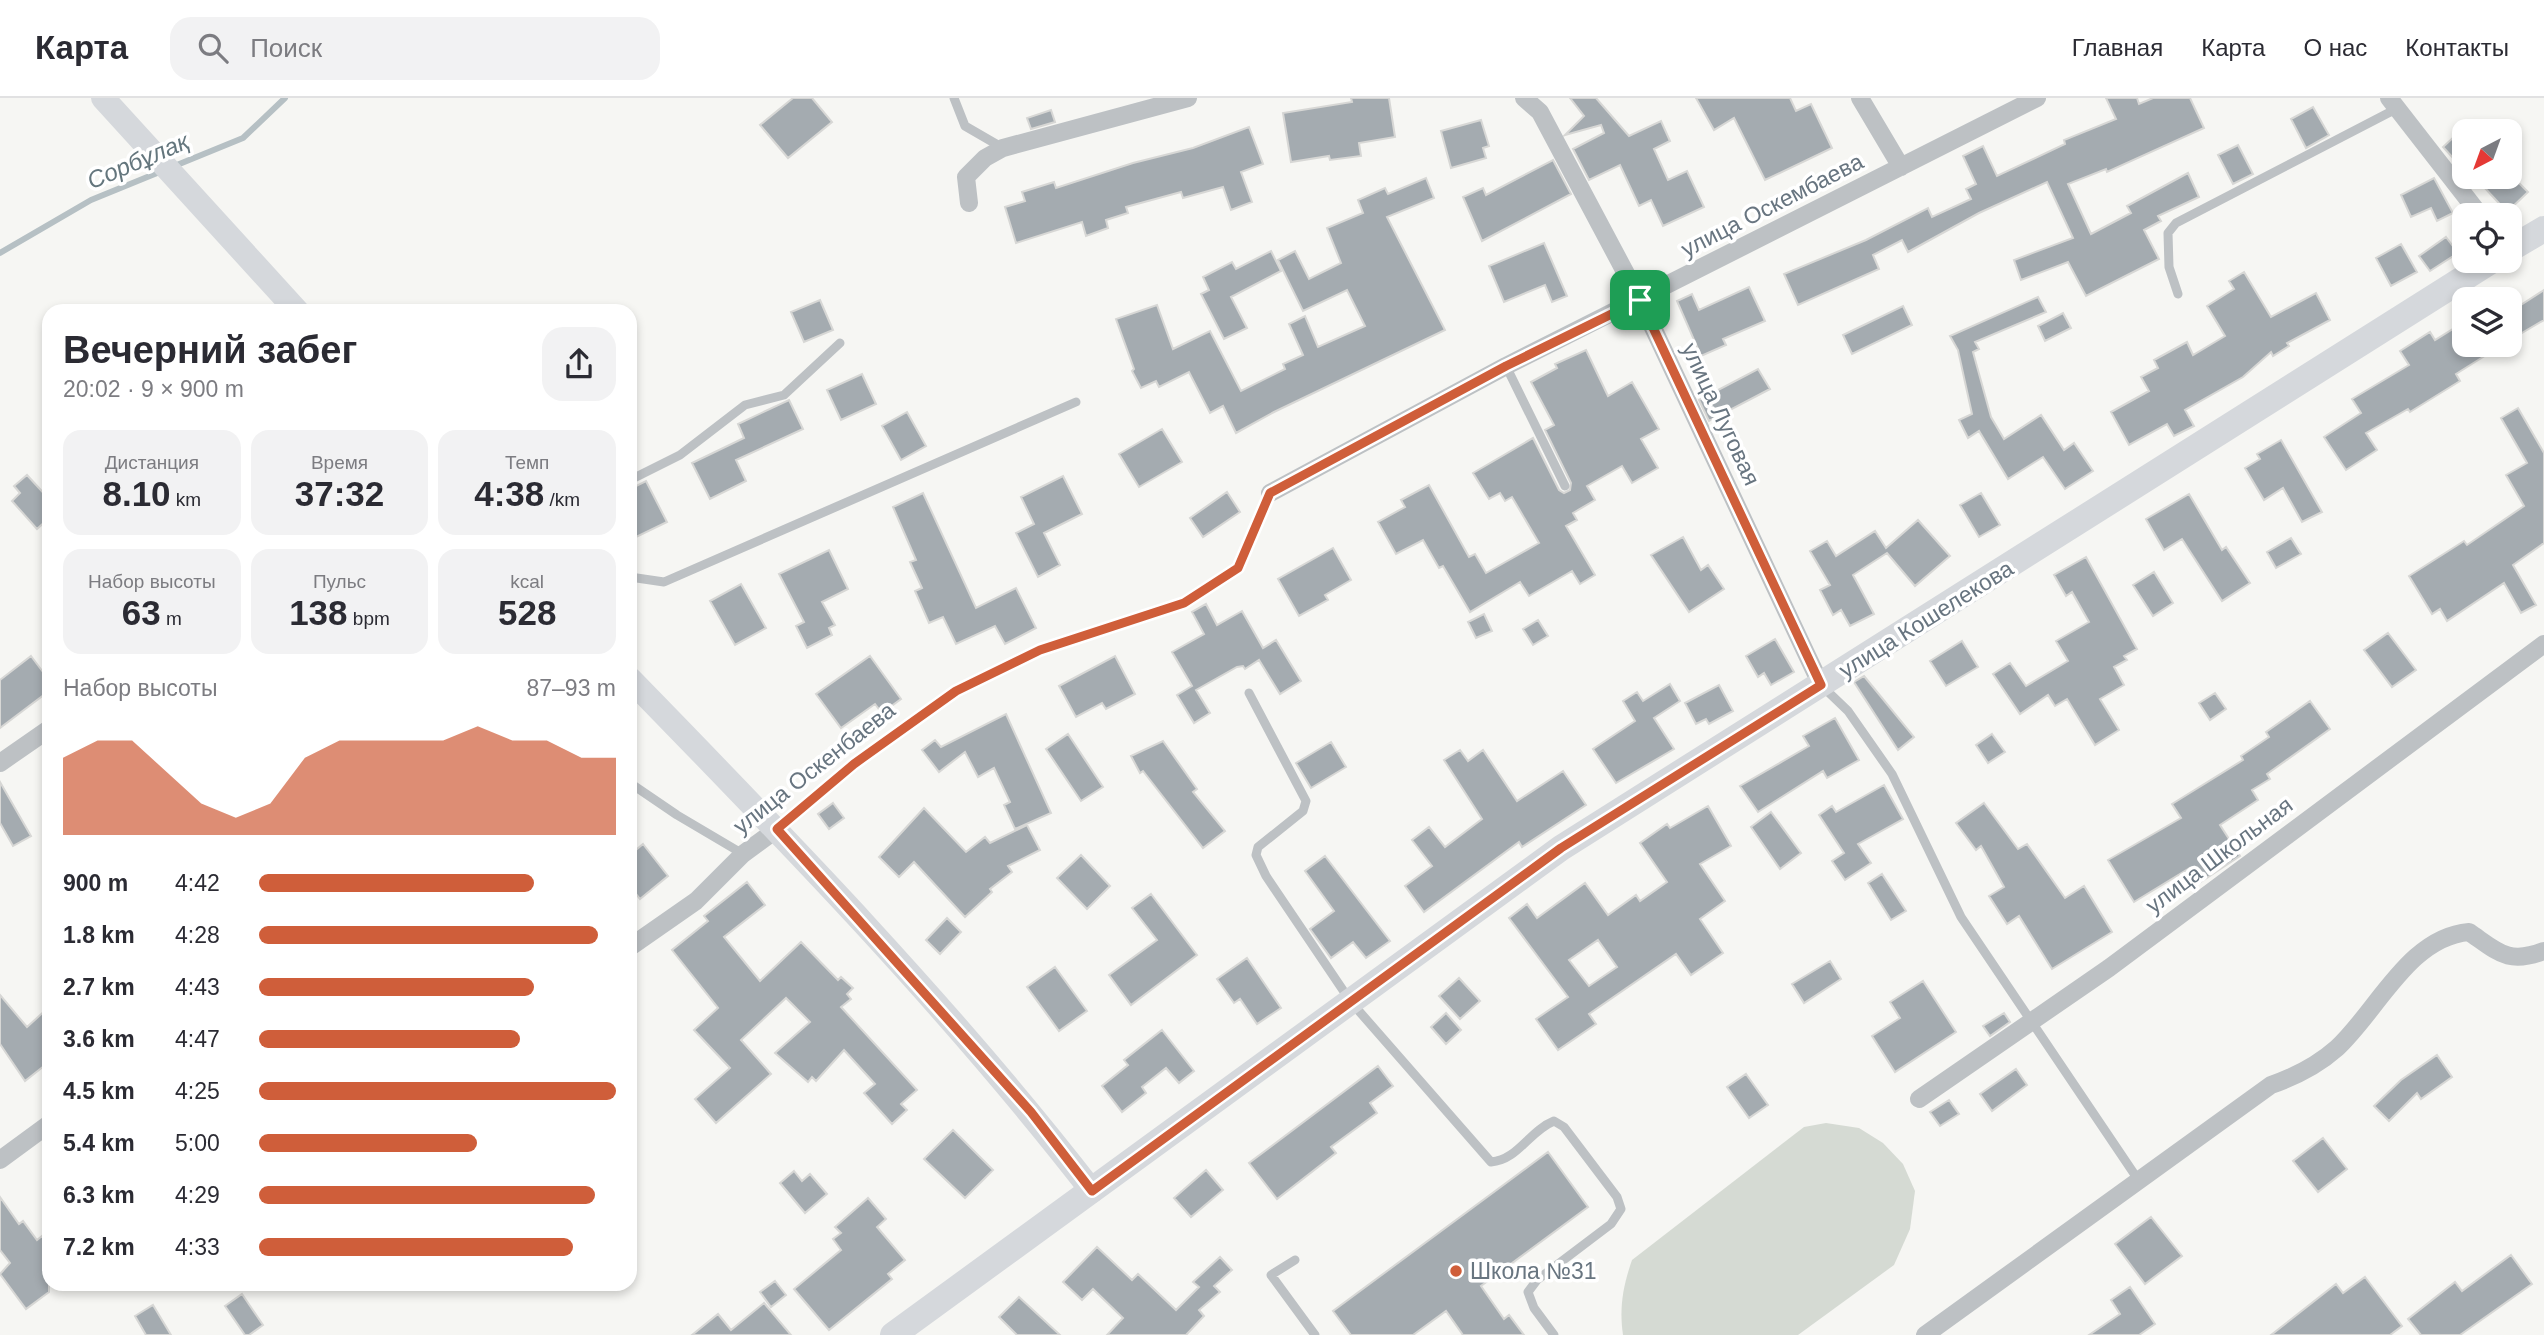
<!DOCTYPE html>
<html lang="ru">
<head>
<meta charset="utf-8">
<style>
  body { margin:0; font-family:Arial,sans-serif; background:#f2f2f3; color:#2b2b33; height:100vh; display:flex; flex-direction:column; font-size:26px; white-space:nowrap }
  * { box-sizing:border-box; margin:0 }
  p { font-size:23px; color:#7c7c81 }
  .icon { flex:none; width:38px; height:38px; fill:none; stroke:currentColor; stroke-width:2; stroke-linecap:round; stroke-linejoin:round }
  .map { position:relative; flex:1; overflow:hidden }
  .sheet { position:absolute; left:42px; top:206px; width:595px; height:987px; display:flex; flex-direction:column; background:#fff; border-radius:21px; box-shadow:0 4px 10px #0003 }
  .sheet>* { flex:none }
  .needle { width:46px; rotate:221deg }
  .controls { position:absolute; left:2452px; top:21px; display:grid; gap:14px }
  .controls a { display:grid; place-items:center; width:70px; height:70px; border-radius:14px; background:#fff; box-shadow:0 4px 10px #0003; font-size:35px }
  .pin { position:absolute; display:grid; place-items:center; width:60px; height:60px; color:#fff; margin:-30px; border-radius:14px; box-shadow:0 4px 10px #0006 }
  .round { display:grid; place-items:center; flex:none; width:74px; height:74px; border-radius:21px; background:#f2f2f3 }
  .head { display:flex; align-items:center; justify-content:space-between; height:119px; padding:0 21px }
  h1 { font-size:38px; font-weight:600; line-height:52px }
  .metrics { display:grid; grid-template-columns:repeat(3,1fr); gap:10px; height:119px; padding:7px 21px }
  .metrics div { display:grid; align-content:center; border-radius:18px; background:#f2f2f3; text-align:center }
  .metrics b { font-size:35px; font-weight:600 }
  .metrics small { font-size:19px; font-weight:400 }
  .metrics p { font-size:19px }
  .chart { height:196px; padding:14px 21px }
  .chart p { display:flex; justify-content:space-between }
  .chart svg { width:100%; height:126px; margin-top:7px; fill:#cf5e3a; opacity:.7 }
  ul { padding:0 21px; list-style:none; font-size:23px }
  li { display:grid; grid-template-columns:112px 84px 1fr; align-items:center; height:52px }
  li i { height:18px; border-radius:9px; background:#cf5e3a }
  header { display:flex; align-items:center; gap:42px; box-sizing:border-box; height:98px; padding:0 35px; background:#fff; border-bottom:2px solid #e1e1e2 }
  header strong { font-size:33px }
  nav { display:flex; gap:38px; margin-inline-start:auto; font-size:24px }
  .search { width:490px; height:63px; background:#f2f2f3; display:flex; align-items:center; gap:18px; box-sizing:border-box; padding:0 24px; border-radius:21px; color:#7c7c81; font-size:26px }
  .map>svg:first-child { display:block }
</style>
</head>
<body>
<header>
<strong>Карта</strong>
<div class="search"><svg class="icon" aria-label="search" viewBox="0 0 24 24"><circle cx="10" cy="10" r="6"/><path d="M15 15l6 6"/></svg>Поиск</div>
<nav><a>Главная</a><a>Карта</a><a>О нас</a><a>Контакты</a></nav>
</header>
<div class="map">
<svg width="2544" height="1237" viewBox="0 0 2544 1237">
  <rect width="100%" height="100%" fill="#f6f6f3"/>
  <path fill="#d5dad3" d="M1826,1025L1859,1030L1883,1045L1903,1066L1915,1093L1910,1131L1894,1167L1798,1237H1623C1619,1210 1623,1188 1632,1162L1804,1029Z"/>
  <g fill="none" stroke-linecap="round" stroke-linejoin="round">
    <path stroke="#b6c0c4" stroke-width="6" d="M172,69L243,40L285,0
      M0,155L91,102L162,73"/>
  </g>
  <path fill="#a4abb0" stroke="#d7d7d5" stroke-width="2" fill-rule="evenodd" d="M793,0H812L832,24L788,60L760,27Z
    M1351,0H1389L1395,39L1359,45L1361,58L1330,62L1329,58L1291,64L1283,15L1352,4Z
    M1570,0H1596L1629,38L1661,23L1670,43L1654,51L1668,82L1687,73L1704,109L1663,128L1651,102L1639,108L1620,67L1589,82L1573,51L1604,35L1601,27L1565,37L1584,18Z
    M1696,0H1790L1796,13L1811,6L1832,50L1765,82L1734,20L1714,32Z
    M2106,0H2137L2139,6L2153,0H2190L2204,30L2107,74L2106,71L2068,86L2091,136L2131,115L2127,108L2188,75L2199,99L2158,118L2161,123L2144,132L2159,161L2086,198L2068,164L2021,182L2014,162L2073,140L2047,84L1979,115L1908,154L1902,142L1873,157L1879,171L1798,207L1784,176L1866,142L1928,110L1932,119L1971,101L1966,91L1976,86L1963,58L1983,48L1997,78L2065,46L2064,42L2116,21Z
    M2313,9L2329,37L2306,50L2291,21Z
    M1051,12L1055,24L1031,31L1027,20Z
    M1481,22L1489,48L1483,50L1486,60L1451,70L1441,33Z
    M1249,29L1263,66L1241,74L1252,104L1231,112L1223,89L1183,100L1181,94L1126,109L1128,115L1106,122L1108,130L1086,138L1082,124L1016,145L1005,109L1025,103L1022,94L1054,84L1056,90L1133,65L1193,50Z
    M2456,37L2464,46V72L2443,49Z
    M2238,47L2253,76L2233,86L2218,57Z
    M1553,62L1571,96L1482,143L1463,99L1483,90L1486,97Z
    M2492,79H2513L2528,94L2507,114L2483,88Z
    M1426,80L1434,100L1387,119L1445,232L1274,314L1236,335L1223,308L1210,315L1189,274L1159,289L1156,283L1141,290L1132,273L1134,271L1116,221L1157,207L1173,251L1210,233L1241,293L1285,271L1283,266L1303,257L1289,226L1305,218L1318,249L1365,228L1347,192L1303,213L1278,162L1295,153L1309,181L1341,165L1327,130L1363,115L1358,102L1385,90L1388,96Z
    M2434,80L2453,115L2437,123L2431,110L2411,119L2401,97Z
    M2446,139L2458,155L2430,173L2419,158Z
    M1544,145L1567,198L1552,204L1545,187L1504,204L1489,168Z
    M2401,146L2417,174L2391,188L2376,160Z
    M1271,153L1281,173L1231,199L1247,230L1224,241L1201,196L1209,192L1203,179L1232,164L1236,171Z
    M2244,174L2271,219L2316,195L2330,222L2287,245L2289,248L2273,258L2271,254L2243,279L2185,312L2194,328L2174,338L2167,326L2129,347L2111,314L2149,293L2141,279L2158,270L2154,262L2187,244L2193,257L2225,238L2207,208L2234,191L2229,183Z
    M1749,189L1765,223L1723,241L1726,247L1701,258L1677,203L1692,196L1699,212Z
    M2544,192V222L2510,242V214Z
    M2038,199L2046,214L1975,244L1979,251L1973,254L1991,319L2004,341L2041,317L2064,352L2074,345L2093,373L2065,391L2043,359L2008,381L1979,333L1968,340L1959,322L1972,316L1958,252L1950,238Z
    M820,202L833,232L804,244L791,214Z
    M1903,208L1912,227L1852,256L1843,237Z
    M2063,215L2071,230L2045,243L2038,228Z
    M2464,224V247H2502L2456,276L2460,283L2410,314L2408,311L2366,335L2377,352L2346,372L2324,339L2361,315L2352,301L2409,267L2400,253L2430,234L2435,242Z
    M1586,252L1608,298L1632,284L1659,331L1641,341L1658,370L1632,385L1622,368L1587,388L1595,402L1573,415L1577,422L1566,428L1595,477L1580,486L1572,473L1529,498L1520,484L1470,514L1443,468L1439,470L1423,442L1396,456L1378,424L1405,409L1401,402L1429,387L1469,459L1475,456L1486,475L1539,445L1512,399L1505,403L1500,395L1489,401L1473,375L1533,340L1559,392L1564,395L1570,392L1571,385L1545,332L1554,327L1531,284L1557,270L1555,266Z
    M1758,271L1770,291L1709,323L1699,302Z
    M862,276L876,306L841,322L827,292Z
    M789,302L803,331L736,362L746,383L710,401L692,365L744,340L738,326Z
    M2518,310L2544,355V445L2513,467L2536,507L2521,515L2504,485L2447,523L2440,511L2432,516L2409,478L2464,443L2467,447L2524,408L2506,377L2527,365L2501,320Z
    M907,314L926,348L901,362L882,328Z
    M1162,331L1182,364L1139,389L1119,356Z
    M2281,342L2322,414L2302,424L2283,390L2264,402L2245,370L2260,361L2257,356Z
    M27,377L49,401V420L37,431L12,403L20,395L14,388Z
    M1063,378L1082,416L1044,435L1060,467L1038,479L1016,435L1034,426L1021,399Z
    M646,383L667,424L630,442V391Z
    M1227,394L1240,414L1203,439L1190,420Z
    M923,395L976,510L1016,490L1036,530L1005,546L995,528L956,546L943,519L929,525L915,493L922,490L910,464L916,462L893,409Z
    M1981,395L2000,427L1979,439L1960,407Z
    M2189,396L2222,452L2226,449L2250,485L2222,503L2182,441L2164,452L2146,421Z
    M1918,422L1950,458L1915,488L1887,455L1853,477L1874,516L1850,528L1841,512L1833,517L1820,492L1830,487L1810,453L1827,443L1836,458L1875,433L1886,450Z
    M1683,439L1701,472L1708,467L1724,491L1689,514L1651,457Z
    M2291,440L2301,456L2276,470L2267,454Z
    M1333,450L1351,482L1325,497L1328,502L1299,518L1278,481Z
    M829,452L848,491L822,504L835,527L829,530L832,537L807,550L796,528L804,524L779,476Z
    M2086,459L2137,551L2124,558L2127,562L2114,569L2124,587L2100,601L2119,632L2095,647L2067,601L2055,608L2048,597L2020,616L1993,576L2010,565L2026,588L2068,563L2056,543L2089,524L2072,494L2066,498L2054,477Z
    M2154,474L2173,505L2153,518L2133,487Z
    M741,486L766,530L735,547L710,503Z
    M1206,506L1217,527L1242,513L1263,550L1276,542L1301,583L1280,596L1259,562L1245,571L1243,568L1237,569L1196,592L1210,615L1194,625L1177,597L1192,588L1172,554L1204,536L1192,514Z
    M1484,516L1492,533L1476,540L1468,524Z
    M1538,522L1548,538L1533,547L1523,531Z
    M2388,535L2416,572L2392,589L2364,552Z
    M1775,541L1794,574L1771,587L1764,575L1758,579L1746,558Z
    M1962,543L1978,569L1946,588L1930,563Z
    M31,558L49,582V593L0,630V582Z
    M870,558L901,601L882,615L875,606L841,630L816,596Z
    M1115,558L1135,596L1106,611L1102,605L1076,619L1059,588Z
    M1864,578L1914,639L1898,652L1854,584Z
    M1670,586L1680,603L1654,620L1674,651L1616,685L1593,651L1635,623L1623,603L1637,594L1643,603Z
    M1719,587L1733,613L1709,626L1706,621L1696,626L1685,605Z
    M2215,595L2226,611L2210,622L2199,605Z
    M2310,603L2330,631L2267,676L2270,681L2252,692L2258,702L2220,727L2240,758L2199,785L2190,770L2134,804L2108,762L2181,720L2172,706L2243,662L2241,658L2269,639L2266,634Z
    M1006,616L1051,715L1015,731L1004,707L1010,704L994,670L978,679L965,654L939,674L922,652L935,642L941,649Z
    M1835,620L1859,662L1827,680L1823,673L1758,714L1740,688L1809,648L1803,638Z
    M1068,636L1103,689L1081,703L1046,651Z
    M1992,636L2005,654L1988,665L1976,647Z
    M1163,643L1197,691L1193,694L1225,733L1203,750L1143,673L1140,675L1131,658Z
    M1331,644L1346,669L1311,690L1296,665Z
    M1460,652L1468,663L1483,652L1517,703L1563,673L1586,707L1522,749L1519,744L1424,814L1405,788L1432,768L1412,742L1429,729L1445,749L1482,721L1444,662Z
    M0,684L31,738L13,748L0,725Z
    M1884,687L1903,721L1858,746L1871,765L1845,782L1832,763L1844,755L1819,717L1832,708L1836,714Z
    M833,705L844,720L829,731L818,716Z
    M1984,705L2018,751L2027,746L2065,800L2084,788L2112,834L2052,871L2019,818L2007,826L1989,798L2004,789L1981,748L1976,752L1956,725Z
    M1708,708L1731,748L1700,766L1725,803L1700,821L1723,855L1691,877L1676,856L1589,916L1596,926L1558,952L1536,921L1568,899L1509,820L1527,806L1537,820L1585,785L1608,817L1636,797L1640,803L1667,784L1640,745L1667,726L1670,730ZM1598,842L1617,869L1589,888L1569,862Z
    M924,710L966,754L985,739L990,745L1027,727L1040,752L1008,768L1012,774L990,791L992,794L965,819L914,764L899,779L879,759Z
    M1771,714L1801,755L1780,771L1751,729Z
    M643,746L668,778L640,801L630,788V757Z
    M1081,757L1110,788L1087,811L1057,780Z
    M1325,758L1390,843L1366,860L1353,844L1331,860L1310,831L1334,813L1305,773Z
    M1882,776L1906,813L1891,822L1868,785Z
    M747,784L765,807L724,839L760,883L801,844L838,882L841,879L853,890L847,896L851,901L841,909L917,992L901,1006L907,1012L892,1026L864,995L875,986L844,952L816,983L812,979L808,984L775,955L810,924L786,900L741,942L771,976L716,1025L695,1001L730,970L694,932L718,910L672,852L708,823L704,818Z
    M1151,796L1197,857L1131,907L1109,877L1157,842L1132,810Z
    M947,820L961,834L940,856L926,842Z
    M1247,860L1281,910L1257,926L1240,901L1234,905L1217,881Z
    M1830,863L1841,881L1804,905L1792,886Z
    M1055,869L1087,913L1059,933L1027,889Z
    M1459,880L1480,903L1460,921L1439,898Z
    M1923,883L1956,934L1895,974L1872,938L1900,920L1890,904Z
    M0,897L27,929L49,909V964L25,983L0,946Z
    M1446,915L1461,932L1446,946L1431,929Z
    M2004,915L2010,924L1990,938L1983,928Z
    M1162,932L1194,973L1179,985L1166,970L1142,989L1146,995L1122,1014L1102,988L1128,967L1124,962Z
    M2437,957L2452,979L2421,1001L2417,995L2389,1023L2374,1008L2401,982Z
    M1378,968L1393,988L1370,1005L1377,1015L1331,1049L1336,1055L1277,1101L1249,1065Z
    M2016,971L2027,987L1992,1013L1980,996Z
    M1746,976L1768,1007L1749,1020L1727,989Z
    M1949,1002L1959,1016L1940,1028L1930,1014Z
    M953,1032L993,1072L965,1100L924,1061Z
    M2323,1040L2347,1071L2318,1094L2293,1063Z
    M1548,1054L1588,1109L1481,1188L1504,1221L1509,1217L1524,1237H1463L1446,1213L1413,1237H1351L1333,1213Z
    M1206,1072L1223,1092L1191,1119L1174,1100Z
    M794,1073L802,1083L810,1076L827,1096L805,1115L780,1085Z
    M0,1099L19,1126L23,1123L37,1142L42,1138L49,1147V1194L26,1211L0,1176L10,1165L0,1152Z
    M868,1100L886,1121L877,1129L905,1162L888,1176L892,1181L829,1232L794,1191L841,1152L833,1141L841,1135L835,1129Z
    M2151,1119L2182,1158L2145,1186L2115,1146Z
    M1097,1149L1132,1182L1138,1176L1176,1212L1199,1189L1193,1184L1220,1159L1232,1172L1214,1188L1220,1194L1199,1212L1204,1218L1186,1237H1107L1123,1220L1093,1191L1082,1202L1063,1184Z
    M2511,1157L2532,1186L2460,1237H2421L2408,1221L2455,1184L2462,1193Z
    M2365,1179L2402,1228L2390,1237H2271L2336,1186L2343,1195Z
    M775,1183L786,1197L771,1209L760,1194Z
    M2130,1189L2155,1226L2139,1237H2089L2120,1216L2111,1202Z
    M242,1196L263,1227L249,1237H245L225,1208Z
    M1019,1199L1060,1237H1017L999,1219Z
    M764,1205L791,1237H692L718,1216L731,1232Z
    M153,1207L171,1237H146L135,1218Z"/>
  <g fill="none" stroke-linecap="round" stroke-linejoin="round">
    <path stroke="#bdc1c4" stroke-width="9" d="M954,0L965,28L1003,50
      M2178,196L2169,169L2168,135L2176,125L2396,11
      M1506,268L1565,388
      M630,382L680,357L745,307L784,297L840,245
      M630,479L664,484L1076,304
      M1822,588L1848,613L1892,676L1961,819L2139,1083
      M1249,595L1306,703L1303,713L1258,749L1256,757L1266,778L1351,904L1491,1064C1518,1062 1529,1033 1554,1023L1564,1029L1617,1099L1621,1111L1611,1126L1537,1182L1528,1194L1534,1210L1554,1237
      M630,685L677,717L743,756
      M778,730L854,666L956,593L1040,552L1184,505L1238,470L1270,395
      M1295,1162L1271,1177L1315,1237"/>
    <path stroke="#bdc1c4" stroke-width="18" d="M1524,0L1540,14L1640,202L1821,587
      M1860,0L1901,69
      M2389,0L2480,117
      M969,105L966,79L985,60L1003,50L1188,0
      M1270,395L1506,268L2037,0
      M0,665L49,631
      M630,849L696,803L743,756L777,731
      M1919,1001L2109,870L2544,546
      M0,1062L49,1026
      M1925,1237L2271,987C2294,979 2319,966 2337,950C2378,912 2409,839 2469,834C2498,854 2508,867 2544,853"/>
    <path stroke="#d5d8dc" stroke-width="24" d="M103,0L298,214
      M630,581C790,745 951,911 1092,1093"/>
    <path stroke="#d5d8dc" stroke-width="26" d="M2510,151L2544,131
      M893,1237L1561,750L2491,163"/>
  </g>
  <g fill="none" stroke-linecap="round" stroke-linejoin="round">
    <defs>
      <path id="route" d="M1640,202L1821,587L1561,750L1092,1093L1031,1014L777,731L854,666L956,593L1040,552L1184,505L1238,470L1270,395L1506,268Z"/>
    </defs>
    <use href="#route" stroke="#fff" stroke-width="14"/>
    <use href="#route" stroke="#cf5e3a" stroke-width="9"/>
  </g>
  <circle fill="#cf5e3a" stroke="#fff" stroke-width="2.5" cx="1456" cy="1173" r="7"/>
  <g text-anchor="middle" stroke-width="7" stroke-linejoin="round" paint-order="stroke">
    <g font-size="23" fill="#687580" stroke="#fff">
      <text transform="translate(1772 107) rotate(-27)" y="8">улица Оскембаева</text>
      <text transform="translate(1721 316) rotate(65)" y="8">улица Луговая</text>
      <text transform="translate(1926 521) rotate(-32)" y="8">улица Кошелекова</text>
      <text transform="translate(814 670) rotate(-38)" y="8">улица Оскенбаева</text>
      <text transform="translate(2219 757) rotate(-37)" y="8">улица Школьная</text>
    </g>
    <g font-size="23" fill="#687580" stroke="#fff" text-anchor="start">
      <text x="1470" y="1181">Школа №31</text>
    </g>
    <g font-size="24" font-style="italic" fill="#64767d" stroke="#fff">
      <text transform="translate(138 63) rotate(-23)" y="8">Сорбұлақ</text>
    </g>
  </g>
</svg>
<div class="controls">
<a><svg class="needle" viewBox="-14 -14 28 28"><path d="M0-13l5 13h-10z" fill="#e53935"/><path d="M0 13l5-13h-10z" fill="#7c7c81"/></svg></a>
<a><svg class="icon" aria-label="locate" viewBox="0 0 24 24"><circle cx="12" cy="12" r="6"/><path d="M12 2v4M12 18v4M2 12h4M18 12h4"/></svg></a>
<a><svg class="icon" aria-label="layers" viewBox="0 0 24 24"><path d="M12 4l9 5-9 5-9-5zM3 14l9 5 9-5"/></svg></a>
</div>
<div class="pin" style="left:1640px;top:202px;background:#1e9e55"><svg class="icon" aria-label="arrive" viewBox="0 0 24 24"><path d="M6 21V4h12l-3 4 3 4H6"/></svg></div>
<section class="sheet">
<div class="head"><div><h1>Вечерний забег</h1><p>20:02 · 9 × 900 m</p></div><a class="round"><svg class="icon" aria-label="share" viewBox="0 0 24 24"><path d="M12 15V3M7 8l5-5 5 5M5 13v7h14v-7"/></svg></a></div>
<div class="metrics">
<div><p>Дистанция</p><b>8.10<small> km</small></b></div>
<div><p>Время</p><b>37:32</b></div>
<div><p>Темп</p><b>4:38<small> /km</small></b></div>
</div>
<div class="metrics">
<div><p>Набор высоты</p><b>63<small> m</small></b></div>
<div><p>Пульс</p><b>138<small> bpm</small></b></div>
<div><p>kcal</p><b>528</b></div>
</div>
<div class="chart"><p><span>Набор высоты</span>87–93 m</p>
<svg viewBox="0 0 160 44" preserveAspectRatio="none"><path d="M0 44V17L10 11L20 11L30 22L40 33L50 38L60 33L70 17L80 11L90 11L100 11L110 11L120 6L130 11L140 11L150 17L160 17V44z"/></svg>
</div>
<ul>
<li><b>900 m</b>4:42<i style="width:77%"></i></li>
<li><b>1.8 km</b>4:28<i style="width:95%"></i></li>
<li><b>2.7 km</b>4:43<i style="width:77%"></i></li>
<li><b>3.6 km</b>4:47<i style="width:73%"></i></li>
<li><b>4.5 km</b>4:25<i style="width:100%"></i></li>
<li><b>5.4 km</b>5:00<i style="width:61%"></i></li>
<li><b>6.3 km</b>4:29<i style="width:94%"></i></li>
<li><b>7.2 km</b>4:33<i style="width:88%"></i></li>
</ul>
</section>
</div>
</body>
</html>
